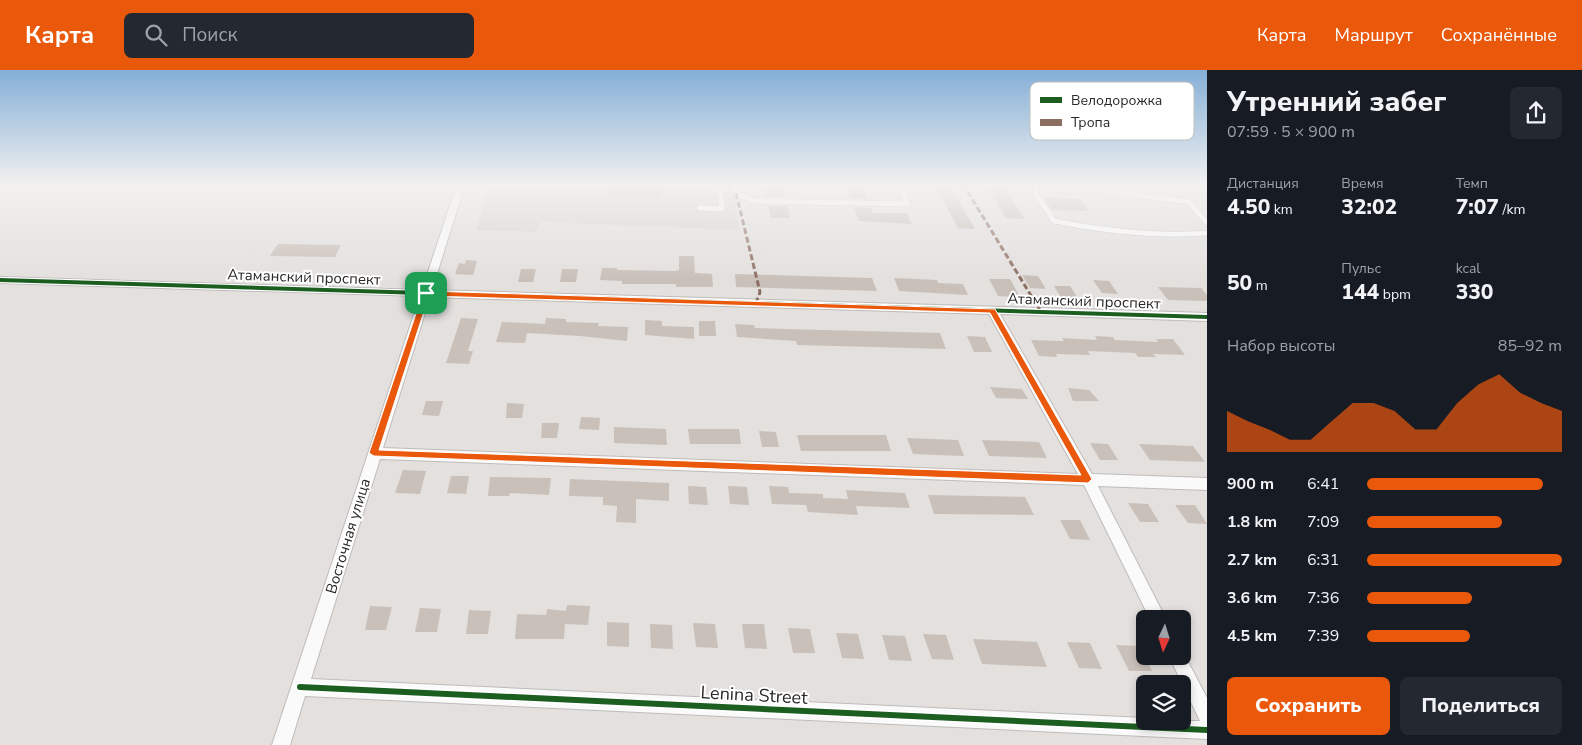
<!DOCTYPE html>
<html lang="ru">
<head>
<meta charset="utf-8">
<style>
  body { margin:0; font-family:"Nunito Sans",sans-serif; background:#242831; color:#f1f3f6; height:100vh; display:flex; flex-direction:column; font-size:19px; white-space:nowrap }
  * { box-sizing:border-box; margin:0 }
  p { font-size:16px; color:#9ea1a6 }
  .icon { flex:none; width:28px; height:28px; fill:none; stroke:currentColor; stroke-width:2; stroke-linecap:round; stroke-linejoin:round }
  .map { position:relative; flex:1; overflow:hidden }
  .sheet { display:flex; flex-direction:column; background:#171b24; width:375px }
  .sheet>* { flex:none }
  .needle { width:32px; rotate:184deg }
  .buttons { position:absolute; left:1136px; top:540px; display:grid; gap:10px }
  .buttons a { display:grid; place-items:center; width:55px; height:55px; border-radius:8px; background:#171b24; box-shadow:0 2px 8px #0003; font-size:25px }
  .pin { position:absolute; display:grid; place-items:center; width:42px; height:42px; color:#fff; margin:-21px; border-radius:10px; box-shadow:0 2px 8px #0006 }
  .round { display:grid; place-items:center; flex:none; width:52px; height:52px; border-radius:8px; background:#242831 }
  .head { display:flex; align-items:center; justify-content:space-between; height:85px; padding:0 20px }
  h1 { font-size:28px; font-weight:800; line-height:38px }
  .figures { display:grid; grid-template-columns:repeat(3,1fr); gap:8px; height:85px; padding:5px 20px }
  .figures div { display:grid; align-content:center }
  .figures b { font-size:21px; font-weight:800 }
  .figures small { font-size:14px; font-weight:400 }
  .figures p { font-size:14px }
  .chart { height:140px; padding:10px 20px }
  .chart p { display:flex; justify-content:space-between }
  .chart svg { width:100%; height:90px; margin-top:5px; fill:#ea580c; opacity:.7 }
  .button { display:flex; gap:10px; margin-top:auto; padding:10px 20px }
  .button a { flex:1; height:58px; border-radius:8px; background:#ea580c; color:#fff; font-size:20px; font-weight:800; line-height:58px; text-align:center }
  .button a+a { background:#242831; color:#f1f3f6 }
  ul { padding:0 20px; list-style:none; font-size:16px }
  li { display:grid; grid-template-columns:80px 60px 1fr; align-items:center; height:38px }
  li i { height:12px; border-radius:6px; background:#ea580c }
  header { display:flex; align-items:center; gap:30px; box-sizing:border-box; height:70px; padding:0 25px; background:#ea580c; color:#fff }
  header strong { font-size:24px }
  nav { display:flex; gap:28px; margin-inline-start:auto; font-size:18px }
  .search { width:350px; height:45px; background:#242831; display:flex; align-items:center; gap:12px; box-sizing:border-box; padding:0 18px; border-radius:8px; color:#9ea1a6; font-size:19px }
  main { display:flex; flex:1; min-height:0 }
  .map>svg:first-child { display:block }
</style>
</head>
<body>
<header>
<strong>Карта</strong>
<div class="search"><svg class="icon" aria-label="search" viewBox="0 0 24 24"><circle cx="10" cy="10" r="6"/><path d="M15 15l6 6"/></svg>Поиск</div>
<nav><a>Карта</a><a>Маршрут</a><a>Сохранённые</a></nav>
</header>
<main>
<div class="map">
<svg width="1207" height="675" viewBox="0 0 1207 675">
  <rect width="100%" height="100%" fill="#e3e0de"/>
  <path fill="#dad2cd" d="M490,114H733L739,160L540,152L536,162L476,160Z"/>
  <path fill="#c9c0b9" d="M985,114H1002L1025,149L1006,148Z
    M609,115L661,117V128L610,126Z
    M845,115H862L868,129L850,128Z
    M935,116H950L975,159L958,158Z
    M764,117L783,118L786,127H766Z
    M1044,128L1080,129L1088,141L1052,140Z
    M768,136H788L790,148H771Z
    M854,137L871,138L873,143H907L912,154L859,151Z
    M278,174L341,175L335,187L270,186Z
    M679,186H694L695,203L712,204L713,217H676V214H622V211L600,210L602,198H617V200L676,201L679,200Z
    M466,190L477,191L473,205L455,204L459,193L465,194Z
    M521,199H536L533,212H518Z
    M562,199H578L576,212H560Z
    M735,204L872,208L877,221L736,217Z
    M1022,205L1038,206L1046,219L1030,218Z
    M894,208L937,210L938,213L963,214L968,225L899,221Z
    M989,209H1010L1020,227L998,226Z
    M1093,210L1109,211L1118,224L1102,223Z
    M1054,216H1070L1079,230L1062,229Z
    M1158,217L1201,218L1207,225V231L1168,230Z
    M461,248L478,249L468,281H473L469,294L446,293Z
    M546,248L566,249V252L599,253L598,256L628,257L627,271L580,266L527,263L525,273L496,272L502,252L545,254Z
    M645,250L662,251V256L694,257V269L645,265Z
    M699,251H715L716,266H699Z
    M735,254L754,255L755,258L784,259L940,263L946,279L797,275L796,271L737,267Z
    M967,266L985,267L992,282H974Z
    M1095,266L1113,267L1115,270L1158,272L1156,269H1173L1185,285L1153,284L1156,287H1138L1135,283L1088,281L1090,285L1056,284L1057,287L1039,286L1031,270L1064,271L1062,268L1097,270Z
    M990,317L1022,319L1028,329L996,328Z
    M1068,318L1089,320L1099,331H1073Z
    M426,331H443L439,346L422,345Z
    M507,333L524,334L522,348H506Z
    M581,347L600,348L599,360L579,359Z
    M542,353H559L557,368H541Z
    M614,357L666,359L667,375L614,373Z
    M688,359H739L741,374H690Z
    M759,361L776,362L779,377H762Z
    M797,365H886L891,381H801Z
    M907,368L958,370L964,386L913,384Z
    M982,370L1039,372L1047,388L989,386Z
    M1090,373L1108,374L1118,390H1100Z
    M1139,374L1193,376L1205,392L1150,390Z
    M403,400L426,401L420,424L395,423Z
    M451,406H469L466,424L447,423Z
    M490,407L551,408L549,425L510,423L509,426H488Z
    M570,409L669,413V431L636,429V453L616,452L617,436L603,435V427L569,426Z
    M688,416L706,417L708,435L689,434Z
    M728,416L747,417L749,435L730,434Z
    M769,416L788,417L789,423L823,424V428L848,429L846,420L905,423L910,438L856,436L858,445L808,442L806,435L772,434Z
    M928,425L1025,427L1034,445L934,444Z
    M1128,433L1148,434L1159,452H1140Z
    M1175,435H1195L1207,454L1188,453Z
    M1060,450H1080L1090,470L1070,469Z
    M567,535L590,536L588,555L565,554L564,569H515L517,544L546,545L547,539L566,541Z
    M370,536L392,537L386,560H365Z
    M420,538L441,539L437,562H415Z
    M469,540L491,541L488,564H466Z
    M607,552L629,553V577L607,576Z
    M693,553L715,554L718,578L696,577Z
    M650,554L672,555L673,579L651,578Z
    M742,554H764L767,579L745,578Z
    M788,558L810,559L815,583H793Z
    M836,563L858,564L864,589L842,588Z
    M923,564L946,565L954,590L932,589Z
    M882,565L905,566L912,591L889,590Z
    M973,569L1037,572L1047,597L982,594Z
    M1067,572L1090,573L1102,599L1079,598Z
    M1116,575L1139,576L1152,601H1129Z"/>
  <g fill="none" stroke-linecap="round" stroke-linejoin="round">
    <defs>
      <path id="service" d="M735,114L736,123L754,131L908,134L899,114
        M1035,114L1036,124L1054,151C1105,161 1155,167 1207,163
        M1052,114L1189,132L1207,153
        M699,138L722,139L720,114"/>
      <path id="minor" d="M457,114H465L432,220L1207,243V251L1000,244L1092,404L1207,408V420L1098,416L1166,549H1150L1084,415L380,389L311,609L1145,648V651H1200L1169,586H1182V580L1207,628V669L305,626L290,675H272L420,226L0,213V207L422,220ZM430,227L989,244L1078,404L383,378Z"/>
    </defs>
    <use href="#service" stroke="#bebcbb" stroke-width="6"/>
    <use href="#minor" stroke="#bebcbb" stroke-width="2"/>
    <use href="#service" stroke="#fbfafa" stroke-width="5"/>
    <use href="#minor" fill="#fbfafa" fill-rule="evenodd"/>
    <path stroke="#8d6e63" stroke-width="3" stroke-dasharray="6 3" stroke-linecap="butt" d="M963,114L1041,242
      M736,123L760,222L756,233"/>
    <defs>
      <path id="cycleway-far1" d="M0,210L1207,247"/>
      <path id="cycleway" d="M300,617L1207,660"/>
    </defs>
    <use href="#cycleway-far1" stroke="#fff" stroke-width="6"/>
    <use href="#cycleway" stroke="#fff" stroke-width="9"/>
    <use href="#cycleway-far1" stroke="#1b5e20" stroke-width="4"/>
    <use href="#cycleway" stroke="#1b5e20" stroke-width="6"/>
  </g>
  <linearGradient id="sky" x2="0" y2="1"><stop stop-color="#84afd7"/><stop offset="0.55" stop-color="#f2f1f0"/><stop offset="1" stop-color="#f2f1f0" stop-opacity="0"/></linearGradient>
  <rect width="1207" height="209" fill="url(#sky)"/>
  <path fill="#ea580c" stroke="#fff" fill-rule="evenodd" d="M426,221L995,239L1092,409L1088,413L374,386L369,383L423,223ZM429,226L990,243L1081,405L379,380Z"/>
  <g text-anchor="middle" stroke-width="4" stroke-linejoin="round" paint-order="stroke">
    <g font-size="15" fill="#2b2928" stroke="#fff">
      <text transform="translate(304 207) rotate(2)" y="5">Атаманский проспект</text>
      <text transform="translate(1084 231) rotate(2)" y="5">Атаманский проспект</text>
      <text transform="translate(348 466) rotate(-73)" y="5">Восточная улица</text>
    </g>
    <g font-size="18" fill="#2b2928" stroke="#fff">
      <text transform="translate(754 625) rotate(3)" y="6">Lenina Street</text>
    </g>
  </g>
  <rect x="1030" y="12" width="164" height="58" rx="8" fill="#fff" stroke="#bfbfbe" stroke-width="1"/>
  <rect x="1040" y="27" width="22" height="6" fill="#1b5e20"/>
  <rect x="1040" y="49" width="22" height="7" fill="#8d6e63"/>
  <g font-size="14" fill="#2b2928">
    <text x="1071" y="35">Велодорожка</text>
    <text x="1071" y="57">Тропа</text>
  </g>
</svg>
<div class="buttons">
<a><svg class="needle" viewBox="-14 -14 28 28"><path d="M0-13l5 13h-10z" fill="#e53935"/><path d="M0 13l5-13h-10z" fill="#9ea1a6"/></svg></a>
<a><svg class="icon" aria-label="layers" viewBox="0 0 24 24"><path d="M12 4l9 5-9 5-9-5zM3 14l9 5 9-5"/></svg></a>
</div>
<div class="pin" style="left:426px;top:223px;background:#1e9e55"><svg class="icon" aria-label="arrive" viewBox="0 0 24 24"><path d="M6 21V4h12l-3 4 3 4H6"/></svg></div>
</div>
<section class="sheet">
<div class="head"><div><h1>Утренний забег</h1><p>07:59 · 5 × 900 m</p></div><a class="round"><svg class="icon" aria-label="share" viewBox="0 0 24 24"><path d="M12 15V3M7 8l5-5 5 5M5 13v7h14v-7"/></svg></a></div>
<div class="figures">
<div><p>Дистанция</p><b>4.50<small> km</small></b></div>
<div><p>Время</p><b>32:02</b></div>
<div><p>Темп</p><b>7:07<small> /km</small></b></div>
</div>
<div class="figures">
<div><b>50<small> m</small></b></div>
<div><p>Пульс</p><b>144<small> bpm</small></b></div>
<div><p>kcal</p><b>330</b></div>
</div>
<div class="chart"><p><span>Набор высоты</span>85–92 m</p>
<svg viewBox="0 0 160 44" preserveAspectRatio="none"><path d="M0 44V24L10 29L20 33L30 38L40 38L50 29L60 20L70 20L80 24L90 33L100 33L110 20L120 11L130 6L140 15L150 20L160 24V44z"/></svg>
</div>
<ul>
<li><b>900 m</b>6:41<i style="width:90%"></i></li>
<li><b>1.8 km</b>7:09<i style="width:69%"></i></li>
<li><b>2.7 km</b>6:31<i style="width:100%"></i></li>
<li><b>3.6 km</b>7:36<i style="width:54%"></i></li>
<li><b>4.5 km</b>7:39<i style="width:53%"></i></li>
</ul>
<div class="button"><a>Сохранить</a><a>Поделиться</a></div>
</section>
</main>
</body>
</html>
